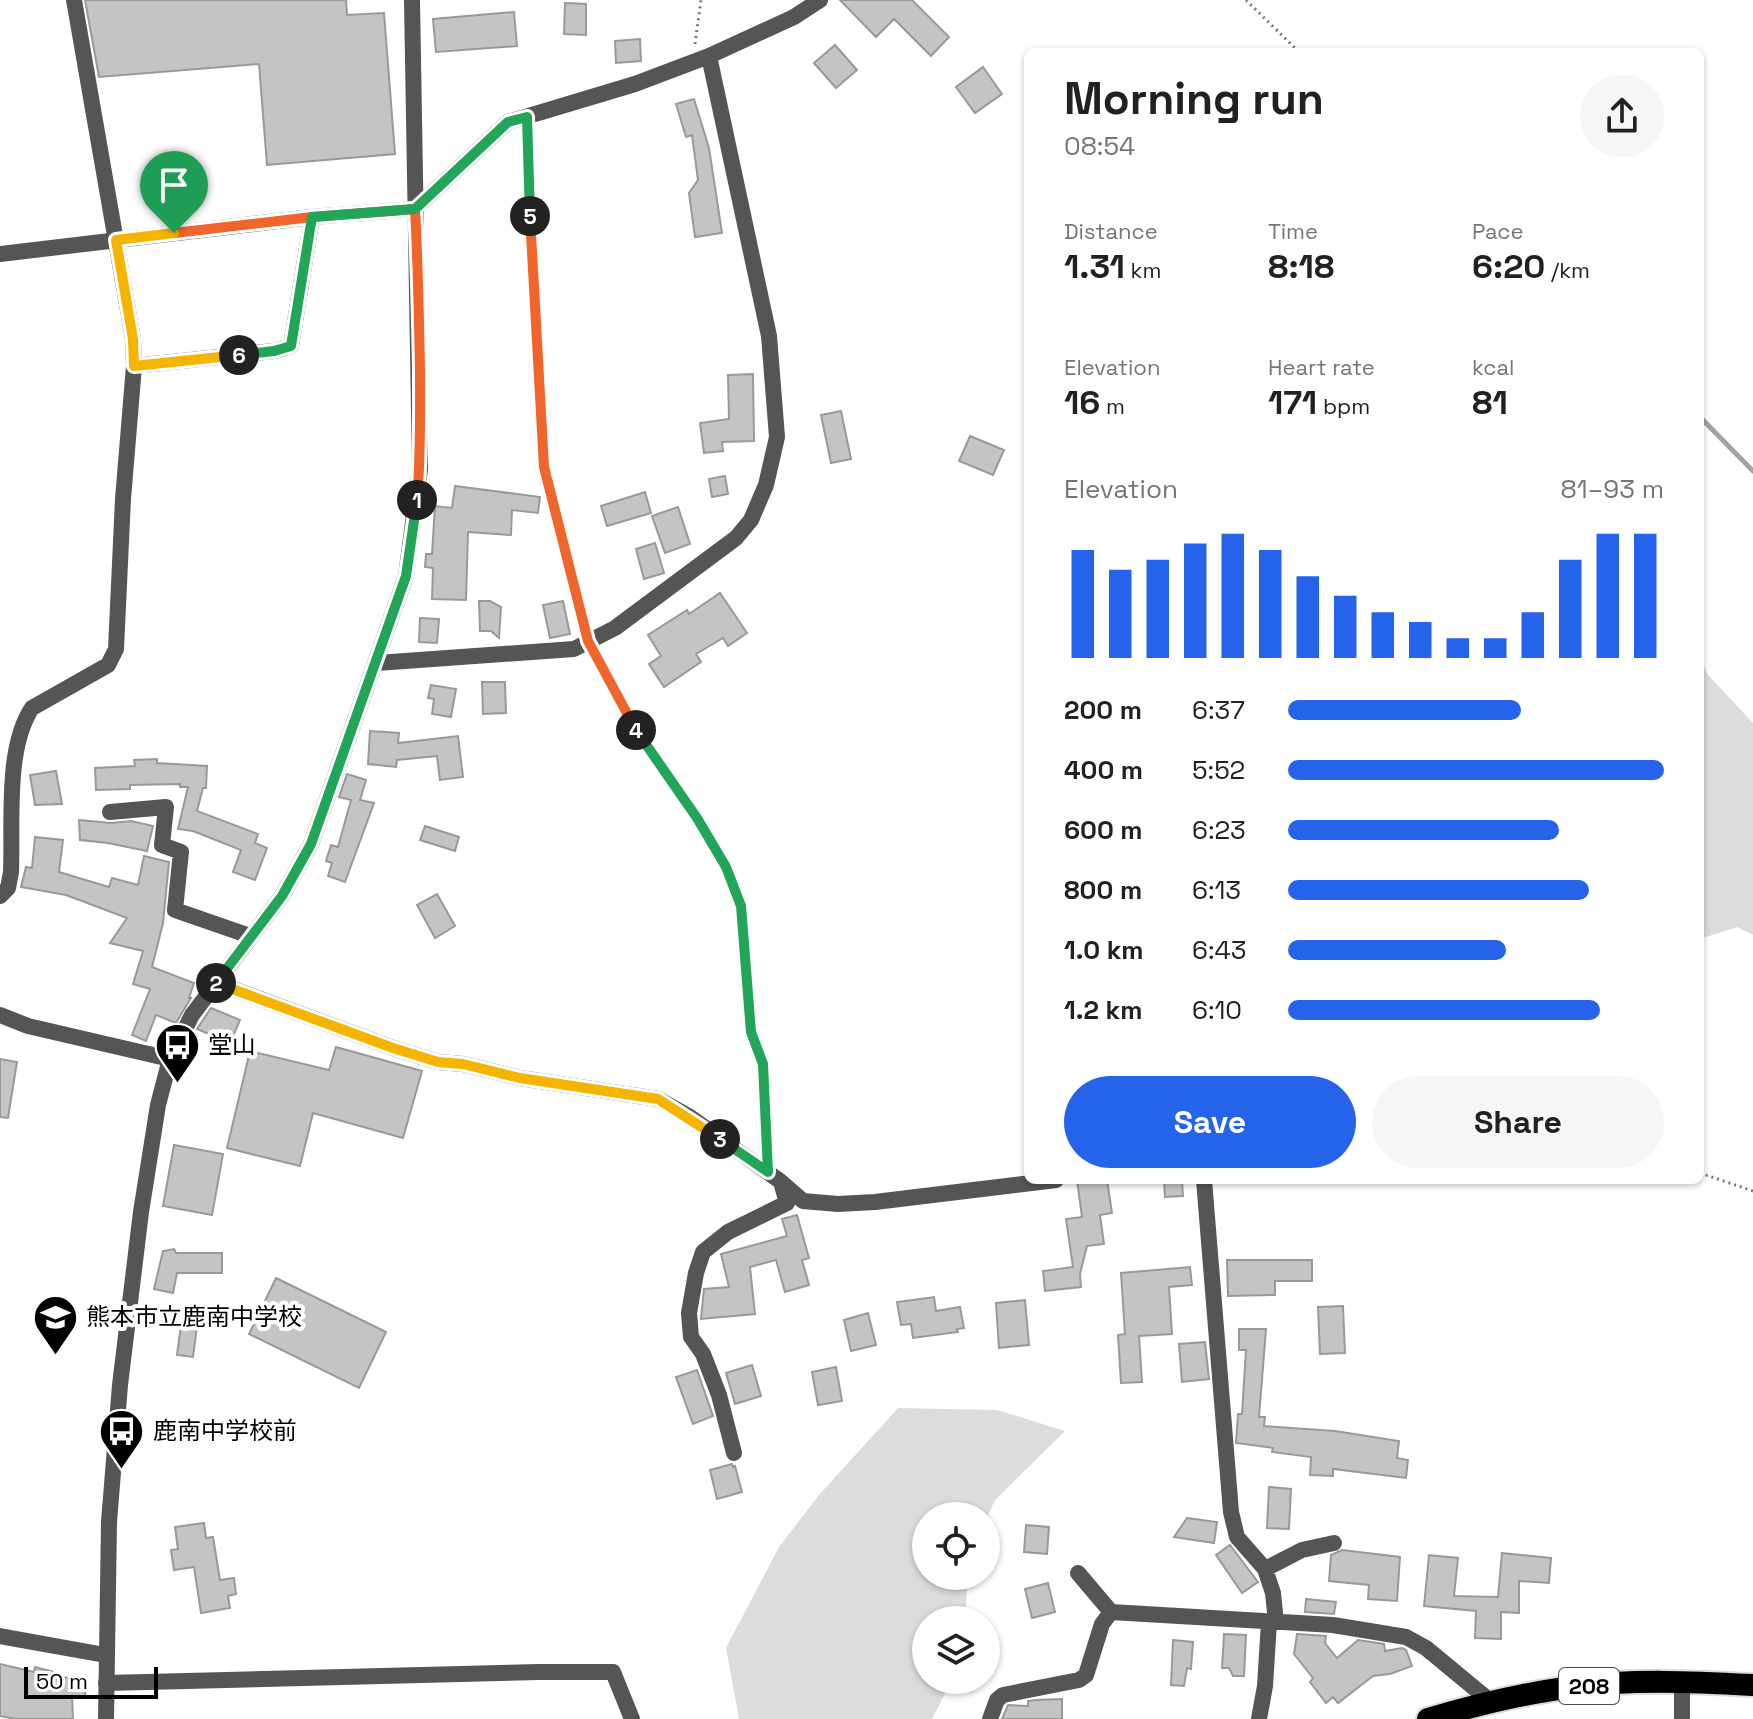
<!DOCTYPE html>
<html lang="en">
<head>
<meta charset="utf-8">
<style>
  body { margin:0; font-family:"Space Grotesk","Noto Sans JP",sans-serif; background:#f6f6f6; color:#202124; height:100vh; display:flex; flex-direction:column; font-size:30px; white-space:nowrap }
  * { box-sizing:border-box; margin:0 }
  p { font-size:26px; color:#757577 }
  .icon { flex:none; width:44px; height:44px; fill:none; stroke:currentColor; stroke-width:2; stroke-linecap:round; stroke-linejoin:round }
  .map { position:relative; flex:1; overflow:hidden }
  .details { position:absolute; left:1024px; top:48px; width:680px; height:1136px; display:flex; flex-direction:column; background:#fff; border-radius:12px; box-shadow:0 2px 6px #0004 }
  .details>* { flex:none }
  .buttons { position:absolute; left:912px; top:1502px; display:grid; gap:16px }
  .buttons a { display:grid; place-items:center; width:88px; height:88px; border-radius:50%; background:#fff; box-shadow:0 2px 6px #0004; font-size:40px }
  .scale { position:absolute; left:24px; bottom:20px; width:134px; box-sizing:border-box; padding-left:8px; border:4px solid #000; border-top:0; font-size:22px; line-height:28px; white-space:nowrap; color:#000; -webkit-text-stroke:6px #fff; paint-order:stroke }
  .pin { position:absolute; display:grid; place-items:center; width:68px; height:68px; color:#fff; margin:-82px -34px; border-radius:50% 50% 50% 0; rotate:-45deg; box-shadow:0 0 8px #0007 }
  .pin .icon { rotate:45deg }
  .km { position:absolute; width:40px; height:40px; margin:-20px; border-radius:50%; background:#222; color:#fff; font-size:22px; line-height:40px; text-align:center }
  .round { display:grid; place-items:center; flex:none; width:84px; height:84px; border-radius:42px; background:#f6f6f6 }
  .overview { display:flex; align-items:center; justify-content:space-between; height:136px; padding:0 40px }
  h1 { font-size:44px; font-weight:700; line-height:60px }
  .metrics { display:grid; grid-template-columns:repeat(3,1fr); gap:12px; height:136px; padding:8px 40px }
  .metrics div { display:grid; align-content:center }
  .metrics b { font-size:34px; font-weight:700 }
  .metrics small { font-size:22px; font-weight:400 }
  .metrics p { font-size:22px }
  .chart { height:224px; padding:16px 40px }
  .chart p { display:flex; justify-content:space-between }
  .chart svg { width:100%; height:144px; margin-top:8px; stroke:#2563eb; stroke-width:6 }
  .action { display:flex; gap:16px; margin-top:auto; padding:16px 40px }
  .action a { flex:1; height:92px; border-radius:48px; background:#2563eb; color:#fff; font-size:32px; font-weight:700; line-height:92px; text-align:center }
  .action a+a { background:#f6f6f6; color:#202124 }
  ul { padding:0 40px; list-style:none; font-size:26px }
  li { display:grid; grid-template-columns:128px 96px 1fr; align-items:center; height:60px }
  li i { height:20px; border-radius:10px; background:#2563eb }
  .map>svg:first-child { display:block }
</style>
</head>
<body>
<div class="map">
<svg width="1753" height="1719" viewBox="0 0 1753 1719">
  <rect width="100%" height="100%" fill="#fff"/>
  <path fill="#dcdcdc" d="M1700,658L1708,675L1753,723V935L1737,927L1700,939Z
    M898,1408L997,1410L1065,1431L995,1500L986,1520V1516H926V1576H968L965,1620H926V1680H952L932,1719H739L726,1648L779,1547L819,1495Z"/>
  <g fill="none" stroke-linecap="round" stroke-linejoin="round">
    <path stroke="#a3a3a3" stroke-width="5" d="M1700,417L1753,471"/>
  </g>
  <path fill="#c4c4c4" stroke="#999" stroke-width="2" d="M85,0H346L347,15L384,13L395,154L267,165L259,64L99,77Z
    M840,0H912L949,37L931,56L894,19L876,37Z
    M565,3L586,4V35L564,34Z
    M514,12L517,46L436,52L433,19Z
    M640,39L641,61L616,63L615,41Z
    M835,45L857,70L836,88L814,63Z
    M983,67L1002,94L975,113L956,87Z
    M694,99L709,148L722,233L695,237L689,193L698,180L692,135L686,137L676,104Z
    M753,374L754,441L722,442L723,451L704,453L700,423L729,419L728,375Z
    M841,411L851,459L831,463L821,415Z
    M970,436L1004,450L993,475L959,461Z
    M725,476L728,494L712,497L709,479Z
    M455,486L540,497L538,513L512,510L511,535L468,532L466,600L432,599L433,568L425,567L426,554H432L435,506L452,508Z
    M645,492L651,513L607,526L601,506Z
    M678,507L690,544L665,553L652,516Z
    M655,543L664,573L644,579L636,549Z
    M720,593L747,633L728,646L723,638L696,654L701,662L664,687L649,664L661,656L648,635L687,610L689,614Z
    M479,601H490L501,607L499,638L491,631H480Z
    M563,601L570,634L550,638L543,605Z
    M420,618L439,619L437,643L419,642Z
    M482,682H505L506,713L483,714Z
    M431,685L456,689L451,717L432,714L434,699L428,698Z
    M370,731L399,733L398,743L458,736L463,777L440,780L437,756L397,760L396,767L368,764Z
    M157,759V763L207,766L206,788H203L197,811L258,834L255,843L267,848L255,880L233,872L241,850L193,831L178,829L188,787H180V784L130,785V789L96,790L95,768L135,766L134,760Z
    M56,771L62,804L35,805L30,775Z
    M347,774L366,780L360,800L374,803L345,882L328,876L332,863L326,861L331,845L338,847L351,800L339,797Z
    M79,820L111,823L131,821L153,826L147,851L108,843L80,840Z
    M425,826L459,837L455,851L420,840Z
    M35,837L63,840L59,872L109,887L112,878L138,885L144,856L169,862L163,923L152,967L194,983L189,998H191L176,1023L156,1015L146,1041L132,1035L150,989L133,984L143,951L110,943L127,918L66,895L21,887L26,867L32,868Z
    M437,894L455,926L435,938L417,905Z
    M211,1008L240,1020L230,1043L197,1029Z
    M336,1047L422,1071L403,1138L313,1113L300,1166L227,1148L250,1051L329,1070Z
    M0,1059L17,1062L8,1118L0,1117Z
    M174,1145L223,1154L212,1215L163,1206Z
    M1077,1180H1107L1112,1213L1100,1215L1104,1244L1087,1246L1080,1274L1081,1287L1045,1291L1043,1271L1073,1267L1066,1219L1082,1217Z
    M1164,1180H1182L1183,1196L1165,1197Z
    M797,1215L809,1258L802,1260L809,1285L785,1292L776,1260L750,1267L755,1314L701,1319L704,1289L729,1287L721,1254L787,1236L782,1219Z
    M174,1249L176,1253H222V1273H177L173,1293L154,1289L163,1251Z
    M1227,1260H1312V1281H1275V1295L1228,1296Z
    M1190,1267L1192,1285L1169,1287L1172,1334L1139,1336L1142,1382L1121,1383L1118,1335L1125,1334L1121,1273Z
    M276,1278L386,1332L359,1388L249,1334Z
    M934,1297L936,1311L960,1307L964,1328L957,1329L958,1332L913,1338L911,1324L901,1325L897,1302Z
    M1025,1300L1029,1345L999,1348L996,1303Z
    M1343,1306L1345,1353L1320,1354L1318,1307Z
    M868,1313L876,1345L851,1351L844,1320Z
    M181,1325L197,1327L193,1357L177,1355Z
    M1239,1329H1266L1259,1417H1265L1264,1426L1335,1431L1399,1441L1397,1458L1408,1460L1406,1478L1333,1469V1476L1310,1475L1311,1457L1272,1452L1273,1448L1236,1443L1238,1414H1242L1246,1350H1239Z
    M1205,1342L1209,1379L1182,1382L1179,1344Z
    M752,1365L761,1396L735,1404L726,1373Z
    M836,1367L842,1401L818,1405L812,1372Z
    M697,1370L713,1416L693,1424L676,1377Z
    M732,1464L733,1467L735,1466L742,1492L717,1499L710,1470Z
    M1269,1487L1291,1489L1289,1529L1267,1528Z
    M1187,1518L1217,1522L1214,1543L1174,1537Z
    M204,1523L206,1538L213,1537L220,1580L234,1578L236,1594L228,1596L230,1608L201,1613L194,1567L174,1570L171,1550L178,1549L175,1527Z
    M1026,1525L1049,1527L1047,1554L1024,1552Z
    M1230,1545L1258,1582L1242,1593L1216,1555Z
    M1342,1550L1400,1557L1397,1601L1368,1599L1369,1585L1329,1581L1331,1555Z
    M1502,1553L1551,1558L1549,1583L1519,1581V1613L1501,1612V1639L1475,1638L1476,1611L1424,1606L1429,1555L1458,1558L1454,1596L1498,1597Z
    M1048,1583L1055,1612L1032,1618L1025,1589Z
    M1306,1599L1336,1602L1334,1614L1305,1612Z
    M1224,1634L1246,1635L1244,1676H1233L1229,1668H1222Z
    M1297,1634L1326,1636L1325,1643L1337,1658L1358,1640L1384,1644L1385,1651L1402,1648L1406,1650L1412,1666L1390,1674L1373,1676L1338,1703L1333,1697L1326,1703L1310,1682L1313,1678L1294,1654Z
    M1173,1640L1193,1642L1191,1669L1187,1668L1184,1686L1171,1685Z
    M0,1664L34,1672L35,1667L58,1673L57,1677L86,1679L85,1698L72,1696L73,1719H16L0,1716Z
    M1062,1699V1719H1002L1008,1705L1028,1706V1701L1035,1700Z"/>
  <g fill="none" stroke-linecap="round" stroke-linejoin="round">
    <defs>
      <path id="trunk" d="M1428,1719C1476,1705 1523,1693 1573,1687C1632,1679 1694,1682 1753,1685"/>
    </defs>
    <use href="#trunk" stroke="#dbdbdb" stroke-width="26"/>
    <path stroke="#777" stroke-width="3" stroke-dasharray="2 4" stroke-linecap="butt" d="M1246,0L1299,52
      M695,44L701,0
      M527,135L544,467L584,626
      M595,655L630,722L697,818L726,867L739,898L751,1032L763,1064L767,1153
      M1700,1173L1753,1191"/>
    <path stroke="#555" stroke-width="16" d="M415,209L508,122L635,84L709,56L794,17L820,0
      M134,366L274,351L291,346L312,217
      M377,663L574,649L615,628L736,538L751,520L766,485L777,437L769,336L709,56
      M110,812L166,807L162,845L181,852L175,910L250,936
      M0,896L8,888L11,872C13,824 5,748 32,708L108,665L116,649L123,499L134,366L133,339L74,0
      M214,982L393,1048L438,1062L463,1064L520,1078L658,1099L690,1117L780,1181L803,1201L838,1204L875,1202L1056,1180
      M0,1015L28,1026L170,1059
      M1204,1180L1231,1512L1237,1537L1265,1569
      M734,1453L719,1395L703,1354L691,1337L689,1313L696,1273L703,1252L728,1232L787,1203L781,1182
      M1078,1573L1111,1612L1333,1625L1406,1637L1426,1648L1490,1701
      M1276,1622L1273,1593L1265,1569L1302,1550L1334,1543
      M0,1636L105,1655
      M1682,1682V1719
      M106,1683L539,1672H613L632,1719
      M990,1719L997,1700L1003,1695L1079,1680L1086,1675L1102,1624L1111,1612
      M1259,1719L1265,1686L1269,1622"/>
    <path stroke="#555" stroke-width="16" d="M0,254L312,217L415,209
      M106,1719L109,1522L120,1385L141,1212L158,1105L170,1059L192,1015L282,896L311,844L406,576L420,469L412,0"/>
    <use href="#trunk" stroke="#000" stroke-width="22"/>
  </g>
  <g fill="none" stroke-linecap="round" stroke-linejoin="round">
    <defs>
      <path id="split-1" d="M174,233L312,217L415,209C418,263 419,316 420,370C420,413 421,456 417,500"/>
      <path id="split-2" d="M216,983L282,896L311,844L406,576L417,500"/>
      <path id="split-3" d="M216,983L393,1048L438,1062L463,1064L520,1078L658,1099L720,1139"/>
      <path id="split-4" d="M636,730L697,818L726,867L741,906L751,1032L763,1064L768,1172L720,1139"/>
      <path id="split-5" d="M530,216L544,467L588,641L636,730"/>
      <path id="split-6" d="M239,355L274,351L291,346L312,217L415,209L508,122L527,117L530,216"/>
      <path id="split-7" d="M174,233L116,240L133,339L134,366L239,355"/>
    </defs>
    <use href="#split-1" stroke="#fff" stroke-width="16"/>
    <use href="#split-2" stroke="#fff" stroke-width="16"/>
    <use href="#split-3" stroke="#fff" stroke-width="16"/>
    <use href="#split-4" stroke="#fff" stroke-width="16"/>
    <use href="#split-5" stroke="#fff" stroke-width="16"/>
    <use href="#split-6" stroke="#fff" stroke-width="16"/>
    <use href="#split-7" stroke="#fff" stroke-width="16"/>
    <use href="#split-1" stroke="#f0652b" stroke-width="10"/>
    <use href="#split-2" stroke="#22a559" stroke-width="10"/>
    <use href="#split-3" stroke="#f5b400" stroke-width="10"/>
    <use href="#split-4" stroke="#22a559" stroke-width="10"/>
    <use href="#split-5" stroke="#f0652b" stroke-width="10"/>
    <use href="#split-6" stroke="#22a559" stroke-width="10"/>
    <use href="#split-7" stroke="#f5b400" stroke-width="10"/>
  </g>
  <defs>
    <symbol id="bus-pin" viewBox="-11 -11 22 30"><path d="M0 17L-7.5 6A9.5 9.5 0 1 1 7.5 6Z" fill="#000" stroke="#fff"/><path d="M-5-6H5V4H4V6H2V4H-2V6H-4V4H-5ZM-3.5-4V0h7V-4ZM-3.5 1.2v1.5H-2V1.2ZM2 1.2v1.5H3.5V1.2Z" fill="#fff"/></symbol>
    <symbol id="school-pin" viewBox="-11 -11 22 30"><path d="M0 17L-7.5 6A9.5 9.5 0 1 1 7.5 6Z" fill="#000" stroke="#fff"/><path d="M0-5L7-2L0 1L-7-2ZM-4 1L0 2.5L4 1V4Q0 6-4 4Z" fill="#fff"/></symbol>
  </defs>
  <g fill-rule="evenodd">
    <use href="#bus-pin" x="152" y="1020" width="51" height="69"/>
    <use href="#school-pin" x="30" y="1292" width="51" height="69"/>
    <use href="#bus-pin" x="96" y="1406" width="51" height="69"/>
  </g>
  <g text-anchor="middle" stroke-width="8" stroke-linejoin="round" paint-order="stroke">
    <rect fill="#fff" stroke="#4c4c4c" stroke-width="2" x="1559" y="1668" width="60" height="36" rx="6"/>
    <g font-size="22" font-weight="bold" fill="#000">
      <text x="1589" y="1694">208</text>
    </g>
    <g font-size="24" fill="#000" stroke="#fff" text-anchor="start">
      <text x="208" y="1053">堂山</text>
      <text x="86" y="1325">熊本市立鹿南中学校</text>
      <text x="153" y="1439">鹿南中学校前</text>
    </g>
  </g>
</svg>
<div class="buttons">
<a><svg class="icon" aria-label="locate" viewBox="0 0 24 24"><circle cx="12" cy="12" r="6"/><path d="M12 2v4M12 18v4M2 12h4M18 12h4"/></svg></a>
<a><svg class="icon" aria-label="layers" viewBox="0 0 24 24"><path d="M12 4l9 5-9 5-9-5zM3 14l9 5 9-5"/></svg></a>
</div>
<div class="scale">50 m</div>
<div class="pin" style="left:174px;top:233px;background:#1e9e55"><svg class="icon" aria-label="arrive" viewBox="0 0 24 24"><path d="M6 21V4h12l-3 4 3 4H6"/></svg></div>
<b class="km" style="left:417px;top:500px">1</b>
<b class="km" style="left:216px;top:983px">2</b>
<b class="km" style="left:720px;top:1139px">3</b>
<b class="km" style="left:636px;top:730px">4</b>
<b class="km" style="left:530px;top:216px">5</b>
<b class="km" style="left:239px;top:355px">6</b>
<section class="details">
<div class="overview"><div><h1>Morning run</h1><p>08:54</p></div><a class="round"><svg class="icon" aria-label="share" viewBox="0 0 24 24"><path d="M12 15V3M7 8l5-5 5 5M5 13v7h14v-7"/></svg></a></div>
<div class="metrics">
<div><p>Distance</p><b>1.31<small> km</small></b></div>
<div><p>Time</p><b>8:18</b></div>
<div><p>Pace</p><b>6:20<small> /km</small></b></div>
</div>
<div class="metrics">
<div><p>Elevation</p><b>16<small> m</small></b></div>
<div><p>Heart rate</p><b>171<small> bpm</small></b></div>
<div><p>kcal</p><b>81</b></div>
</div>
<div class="chart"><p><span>Elevation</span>81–93 m</p>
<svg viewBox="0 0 160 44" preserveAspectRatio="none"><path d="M5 44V11M15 44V17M25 44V14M35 44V9M45 44V6M55 44V11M65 44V19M75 44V25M85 44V30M95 44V33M105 44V38M115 44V38M125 44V30M135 44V14M145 44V6M155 44V6"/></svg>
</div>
<ul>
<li><b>200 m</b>6:37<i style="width:62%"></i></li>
<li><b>400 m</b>5:52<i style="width:100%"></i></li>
<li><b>600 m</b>6:23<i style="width:72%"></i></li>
<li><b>800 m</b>6:13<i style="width:80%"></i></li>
<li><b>1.0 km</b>6:43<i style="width:58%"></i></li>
<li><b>1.2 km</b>6:10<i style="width:83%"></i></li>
</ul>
<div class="action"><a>Save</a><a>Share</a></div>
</section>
</div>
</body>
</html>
